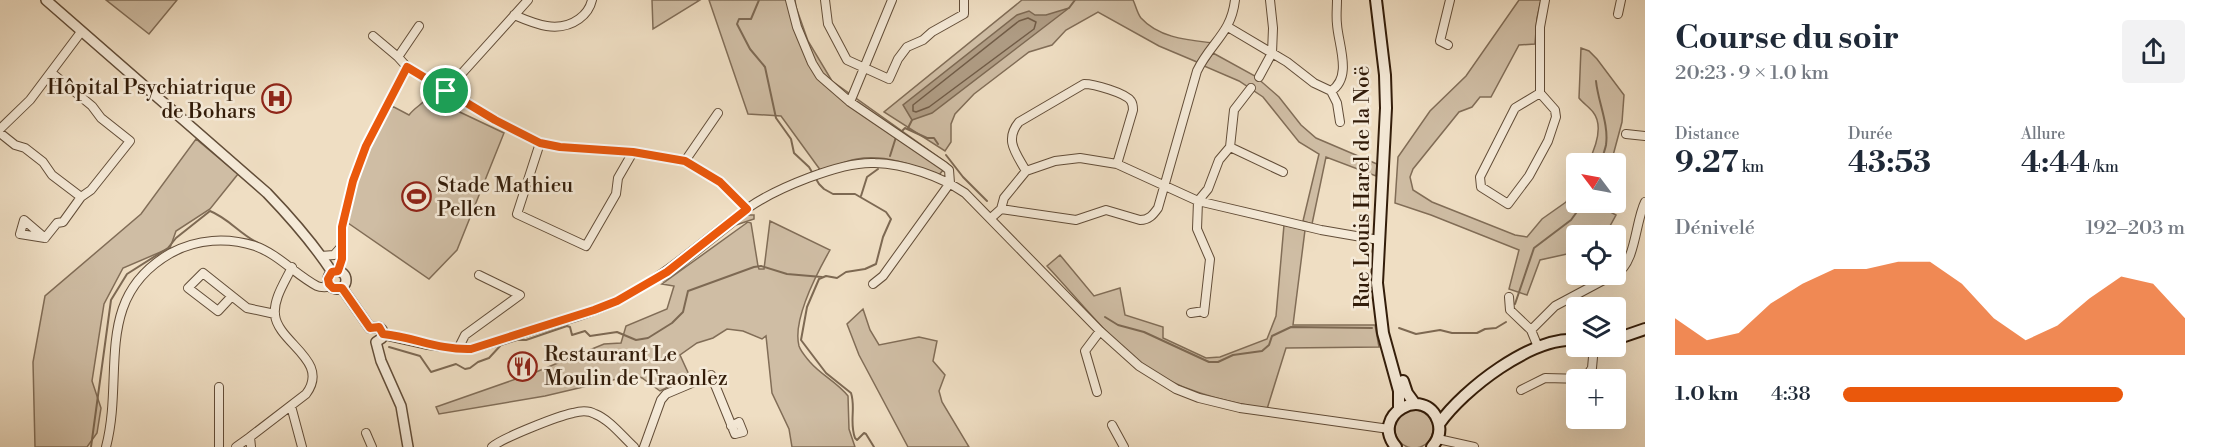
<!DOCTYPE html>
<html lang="fr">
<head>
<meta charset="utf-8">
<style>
  body { margin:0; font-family:"Libre Bodoni",serif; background:#f2f2f3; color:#1f2937; height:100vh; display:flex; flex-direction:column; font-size:22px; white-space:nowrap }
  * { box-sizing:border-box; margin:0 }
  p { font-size:20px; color:#747a83 }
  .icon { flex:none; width:33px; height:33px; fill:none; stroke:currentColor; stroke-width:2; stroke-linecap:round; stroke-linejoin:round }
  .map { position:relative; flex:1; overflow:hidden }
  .sheet { display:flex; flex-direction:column; background:#fff; width:570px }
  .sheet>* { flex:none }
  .needle { width:39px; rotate:302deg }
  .controls { position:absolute; left:1566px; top:153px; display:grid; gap:12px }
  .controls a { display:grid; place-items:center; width:60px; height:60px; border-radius:6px; background:#fff; box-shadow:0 6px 24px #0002; font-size:30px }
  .pin { position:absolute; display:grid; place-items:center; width:51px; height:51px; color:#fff; margin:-26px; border:3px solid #fff; border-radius:50%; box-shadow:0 2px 6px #0007 }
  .round { display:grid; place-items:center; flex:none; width:63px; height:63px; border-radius:6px; background:#f2f2f3 }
  .headline { display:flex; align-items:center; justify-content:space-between; height:102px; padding:0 30px }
  h1 { font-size:33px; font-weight:700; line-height:45px }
  .figures { display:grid; grid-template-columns:repeat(3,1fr); gap:9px; height:102px; padding:6px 30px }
  .figures div { display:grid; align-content:center }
  .figures b { font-size:30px; font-weight:700 }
  .figures small { font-size:16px; font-weight:400 }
  .figures p { font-size:16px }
  .chart { height:168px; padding:12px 30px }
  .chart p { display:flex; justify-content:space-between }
  .chart svg { width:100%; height:108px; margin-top:6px; fill:#ea580c; opacity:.7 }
  ul { padding:0 30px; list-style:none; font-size:20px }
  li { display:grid; grid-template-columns:96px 72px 1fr; align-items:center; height:45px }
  li i { height:15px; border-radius:8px; background:#ea580c }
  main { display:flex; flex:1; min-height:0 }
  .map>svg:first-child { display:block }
</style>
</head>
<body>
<main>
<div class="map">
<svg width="1645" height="447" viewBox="0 0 1645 447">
  <rect width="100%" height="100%" fill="#efdec3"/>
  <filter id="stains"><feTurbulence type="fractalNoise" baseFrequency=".00333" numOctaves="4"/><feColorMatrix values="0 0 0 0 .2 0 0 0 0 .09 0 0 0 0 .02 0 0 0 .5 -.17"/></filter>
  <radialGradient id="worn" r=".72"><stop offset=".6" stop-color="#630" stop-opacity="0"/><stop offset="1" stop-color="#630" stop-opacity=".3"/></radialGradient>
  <path fill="#cfbda4" stroke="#816d57" stroke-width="1.5" d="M106,0H177L149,34Z
    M652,0H700L653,29Z
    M709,0H795L796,7L808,41L832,81L948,164L939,175C913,165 885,154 857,159C845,161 832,167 821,171L781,116L748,114Z
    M1022,0H1133C1136,6 1137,13 1141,18C1159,38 1188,40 1213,43L1197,62L1159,46L1098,12L1066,30L1052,45L1029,52L974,94L955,114L951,124V142L945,151L884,112Z
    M1519,0H1541L1537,18L1535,44L1519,45L1491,97H1480L1472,107L1459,112L1413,169L1410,177L1413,190L1432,202L1515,235L1527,237L1542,219L1566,202L1576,185V202L1605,203V209L1616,215L1605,235L1576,236V252L1540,260L1527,295L1509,289L1519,250L1431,215L1395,203L1398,157L1430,111L1466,76Z
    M1581,48L1589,51L1597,59L1624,95L1622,122L1611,163H1588C1595,149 1604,126 1593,112C1589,107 1583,103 1579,98Z
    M1213,53L1255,76L1279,97L1301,125L1316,138L1377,164L1376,176L1326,157L1312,224L1303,221L1319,154L1299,142L1263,97L1239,81L1204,66Z
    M428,97L504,133L457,250L429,279L348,223L359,172L372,138L392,106L409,115C415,107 423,104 428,97Z
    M196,139L238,174L210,209L176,231L170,248L123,268L104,304L92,381L101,408L97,433L87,447H35L33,362L45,296L141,214Z
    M745,215H754V219L736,225L673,275L663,281L660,280Z
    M770,221L830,250C817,273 792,319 799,346C801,352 806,357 810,362C821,375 837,382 848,396L849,429L855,447H792L789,429L772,393L766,336L762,339L743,331L727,329L713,338L697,343L680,355L690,377L660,391L642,378L634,375L545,396L439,414L436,407L536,372L604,344L621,343L626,326L667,309L674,286L662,284L748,222L751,223L758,266L759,269H764Z
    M1284,225L1305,230L1293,325H1375L1379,347L1286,348L1267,409C1223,401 1175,390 1139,362C1105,334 1077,298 1047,266L1060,255L1094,296L1120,288L1125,315L1163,327V338L1206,358L1220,357L1267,339L1276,316Z
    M863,309L870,330L879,345L919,337L937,341L933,361L945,375L939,391L942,402L969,447H908L859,355L847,324Z
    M1395 429a19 19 0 1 1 38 0a19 19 0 1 1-38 0Z"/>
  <path fill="#af9c84" stroke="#7d6953" stroke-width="1.5" d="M1069,8L932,113L912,120L903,105L1017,15L1029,11L1035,15H1046Z"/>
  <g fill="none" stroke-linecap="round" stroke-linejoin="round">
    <path stroke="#715c47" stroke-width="1.5" d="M1028,18L1036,22L1034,29L929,107L916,112L913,111V105L1019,21Z"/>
    <path stroke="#7d6953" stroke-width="2" d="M759,0L751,19H739L737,24L750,49L765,67L776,118L791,139L794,153L809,167L819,184L824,189L833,194H855L886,212L891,219L883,237L876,264L865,269L846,272L837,278L826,276L819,279L807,307L801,340L826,373L851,393C856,408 849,422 855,438L857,440L864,433L866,434L874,447
      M1069,8L1075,0
      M1596,81C1598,102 1609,124 1606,145C1605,150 1602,157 1601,164
      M908,128L912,120
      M946,155L963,177L987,201
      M890,156L896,137L905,128L927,138H934L938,144
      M861,196L867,177L878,169
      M1515,304L1534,248L1571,220L1584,202
      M1105,317L1118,325L1144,332L1209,362H1218L1233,355L1262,351L1269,345L1272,336L1291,327L1372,328
      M1399,328L1416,334L1440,330L1452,333H1477L1485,329L1496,328L1506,322
      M389,347L420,356L431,372L456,364L465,369L470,368L478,362L489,358L501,345L517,340H526L567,326L570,327L572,335L585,331L590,336L617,332L636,340L648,338L672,323L683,312L688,291L754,267L761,266L787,274L822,277
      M91,447L111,300L127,274L168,248L176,238L210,211C228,218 240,234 258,243"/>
    <defs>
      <path id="minor" d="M790,0L797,27L812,63L820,76L850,102L944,166L949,170L950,183
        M825,0L828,24L847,60L889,79L898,59L907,47L923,40L932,32L964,14V0
        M1618,14L1621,0
        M514,15C535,24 558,34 579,19C586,14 590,9 592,0
        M419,26L398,57L407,67L495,120L540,143L560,147L633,152L685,161L720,182L747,209
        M1228,27L1287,62L1314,83L1331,91L1337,103L1340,122
        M373,36L398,57
        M1448,45L1440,41L1450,0
        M1259,77L1272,53L1273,28L1270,0
        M446,91L528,0
        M1331,91C1353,77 1338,44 1337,24C1336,16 1337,8 1337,0
        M1540,93L1515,108L1480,177L1481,187L1508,204L1529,176L1548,141L1556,117L1555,110L1540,93V27L1545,0
        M850,102L892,0
        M0,129L30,100L81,32
        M0,133L15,145L25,148L43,162L52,175L81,197
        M1626,134L1645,136
        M540,143L517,214L586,246L616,194L618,178L633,152
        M1230,147L1283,172
        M685,161L718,113
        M1026,171C1016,153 1004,140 1019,122L1084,84C1094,84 1126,93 1131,101C1133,104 1133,106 1133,110L1117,164
        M1001,209L1004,198L1026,171L1055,161L1080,158L1117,164L1198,201L1321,230L1379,240
        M991,218L1001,209L1076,220L1106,210L1140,220C1149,220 1153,215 1158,208L1197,71C1211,42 1231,34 1235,0
        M45,238L20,234L24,220L45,238L57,223L63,222L81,197L91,190L130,141L101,118L92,106L52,73
        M321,256L334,255L341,247
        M338,271L342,259V227L353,181L366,146L407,67
        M1616,274C1636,263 1635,222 1645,202
        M873,284L883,276L950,183
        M232,296L218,311L188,288L203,273L247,308L275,314
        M1509,297L1510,310L1531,330L1538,347
        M1191,313L1204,311
        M1204,313L1210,259L1197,229L1198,201L1208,189L1219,160L1230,147L1234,110L1251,88
        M1531,330L1555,306L1615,274
        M383,335L428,345L458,349H471C499,342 526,332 554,324C575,317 598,311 618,300C668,275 703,240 748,208C775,189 841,161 875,163C905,164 940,176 965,193L1100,331L1139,366L1176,389L1199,398L1240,408L1389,429
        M458,349L465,335L520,295L479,275
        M1521,390L1545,378L1585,379L1592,368L1594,346
        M1097,392L1085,351L1100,331
        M291,406L302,447
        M1112,425L1124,447
        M366,433L372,447
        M1438,439L1474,447
        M106,447C125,374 92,298 171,253C197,239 227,237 255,246C278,254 296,275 317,286C321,288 326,287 330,287
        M219,447V387
        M236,447L250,437
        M251,447L250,437L306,394C331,361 278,343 275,315C273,299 285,282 292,267
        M492,447C502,438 558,416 573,413C580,411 588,410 595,414C610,420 622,436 634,447
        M644,447L661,400L666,394L711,375L735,434L743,432L739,422L731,426"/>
      <path id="tertiary" d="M46,0L267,193C291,218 313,243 332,272
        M328 280a9 9 0 1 1 18 0a9 9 0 1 1-18 0Z
        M342,288L370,328
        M370,328L379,327L382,330V338L376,342
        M376,342L381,361L401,406L408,447"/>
      <path id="secondary" d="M1376,0L1385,75L1386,108L1377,283L1383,333L1399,391V409
        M1616,339L1645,329
        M1403,381L1407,393L1415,404
        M1439,424C1464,389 1531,337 1576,340
        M1396,447C1369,415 1425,384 1438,421C1441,430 1439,439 1432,447"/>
    </defs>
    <use href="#minor" stroke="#624d38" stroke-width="10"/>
    <use href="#tertiary" stroke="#624d38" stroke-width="12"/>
    <use href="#secondary" stroke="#331d0a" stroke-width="14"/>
    <use href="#minor" stroke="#f5ead8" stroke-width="8"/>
    <use href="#tertiary" stroke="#f5ead8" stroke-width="9"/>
    <use href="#secondary" stroke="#f5ead8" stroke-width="10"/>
  </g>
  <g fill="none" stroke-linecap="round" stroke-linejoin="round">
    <defs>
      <path id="route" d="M407,67L495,120L540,143L560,147L633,152L685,161L720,182L747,209L667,272L617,301L594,310L471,349C438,350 414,337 383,334L379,327L370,328L342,288H333L329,284L328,279L332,272L338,271L342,259V227L353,181L366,146Z"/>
    </defs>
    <use href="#route" stroke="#fff" stroke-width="12"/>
    <use href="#route" stroke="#ea580c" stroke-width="8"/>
  </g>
  <defs>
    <symbol id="hospital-ring" viewBox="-11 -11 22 22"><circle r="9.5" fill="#f5ead8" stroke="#8f2418" stroke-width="1.5"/><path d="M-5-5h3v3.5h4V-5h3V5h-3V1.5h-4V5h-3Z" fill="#8f2418"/></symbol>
    <symbol id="stadium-ring" viewBox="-11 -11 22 22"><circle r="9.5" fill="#f5ead8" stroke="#8f2418" stroke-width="1.5"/><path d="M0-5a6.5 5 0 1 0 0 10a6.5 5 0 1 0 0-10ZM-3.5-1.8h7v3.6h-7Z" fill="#8f2418"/></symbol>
    <symbol id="restaurant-ring" viewBox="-11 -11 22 22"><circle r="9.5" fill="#f5ead8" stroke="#8f2418" stroke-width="1.5"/><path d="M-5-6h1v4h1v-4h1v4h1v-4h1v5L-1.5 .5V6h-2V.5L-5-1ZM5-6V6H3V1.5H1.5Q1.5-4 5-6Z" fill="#8f2418"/></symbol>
  </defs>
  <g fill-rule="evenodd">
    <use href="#hospital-ring" x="260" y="82" width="33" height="33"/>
    <use href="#stadium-ring" x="400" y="180" width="33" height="33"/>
    <use href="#restaurant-ring" x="506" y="350" width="33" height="33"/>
  </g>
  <g text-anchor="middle" stroke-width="5" stroke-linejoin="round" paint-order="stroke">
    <g font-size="21" fill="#331d0a" stroke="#f5ead8" text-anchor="start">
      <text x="256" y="94" text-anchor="end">Hôpital Psychiatrique<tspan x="256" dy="24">de Bohars</tspan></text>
      <text x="437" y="192">Stade Mathieu<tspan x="437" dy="24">Pellen</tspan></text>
      <text x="544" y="361">Restaurant Le<tspan x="544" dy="24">Moulin de Traonlez</tspan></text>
    </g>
    <g font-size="21" fill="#331d0a" stroke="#f5ead8">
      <text transform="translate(1362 187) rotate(-90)" y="7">Rue Louis Harel de la Noë</text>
    </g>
  </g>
  <rect width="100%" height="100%" filter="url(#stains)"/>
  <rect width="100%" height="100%" fill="url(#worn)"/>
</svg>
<div class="controls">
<a><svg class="needle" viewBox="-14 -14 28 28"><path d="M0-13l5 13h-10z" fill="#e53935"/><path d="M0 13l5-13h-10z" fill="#747a83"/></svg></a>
<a><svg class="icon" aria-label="locate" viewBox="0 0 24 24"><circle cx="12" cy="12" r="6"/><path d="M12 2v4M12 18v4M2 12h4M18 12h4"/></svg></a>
<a><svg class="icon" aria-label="layers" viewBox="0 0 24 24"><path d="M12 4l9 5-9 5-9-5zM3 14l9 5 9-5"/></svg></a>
<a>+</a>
</div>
<div class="pin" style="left:446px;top:91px;background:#1e9e55"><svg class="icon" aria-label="arrive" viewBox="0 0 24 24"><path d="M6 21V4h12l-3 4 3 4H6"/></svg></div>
</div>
<section class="sheet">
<div class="headline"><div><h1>Course du soir</h1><p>20:23 · 9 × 1.0 km</p></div><a class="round"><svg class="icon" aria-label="share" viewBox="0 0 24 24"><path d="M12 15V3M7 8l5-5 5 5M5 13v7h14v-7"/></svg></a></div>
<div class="figures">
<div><p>Distance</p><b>9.27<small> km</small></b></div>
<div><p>Durée</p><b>43:53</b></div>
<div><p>Allure</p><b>4:44<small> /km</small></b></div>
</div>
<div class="chart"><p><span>Dénivelé</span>192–203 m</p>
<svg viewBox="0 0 160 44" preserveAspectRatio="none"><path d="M0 44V29L10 38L20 35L30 23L40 15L50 9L60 9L70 6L80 6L90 15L100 29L110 38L120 32L130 21L140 12L150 15L160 29V44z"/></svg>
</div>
<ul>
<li><b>1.0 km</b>4:38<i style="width:82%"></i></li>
</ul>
</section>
</main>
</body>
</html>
